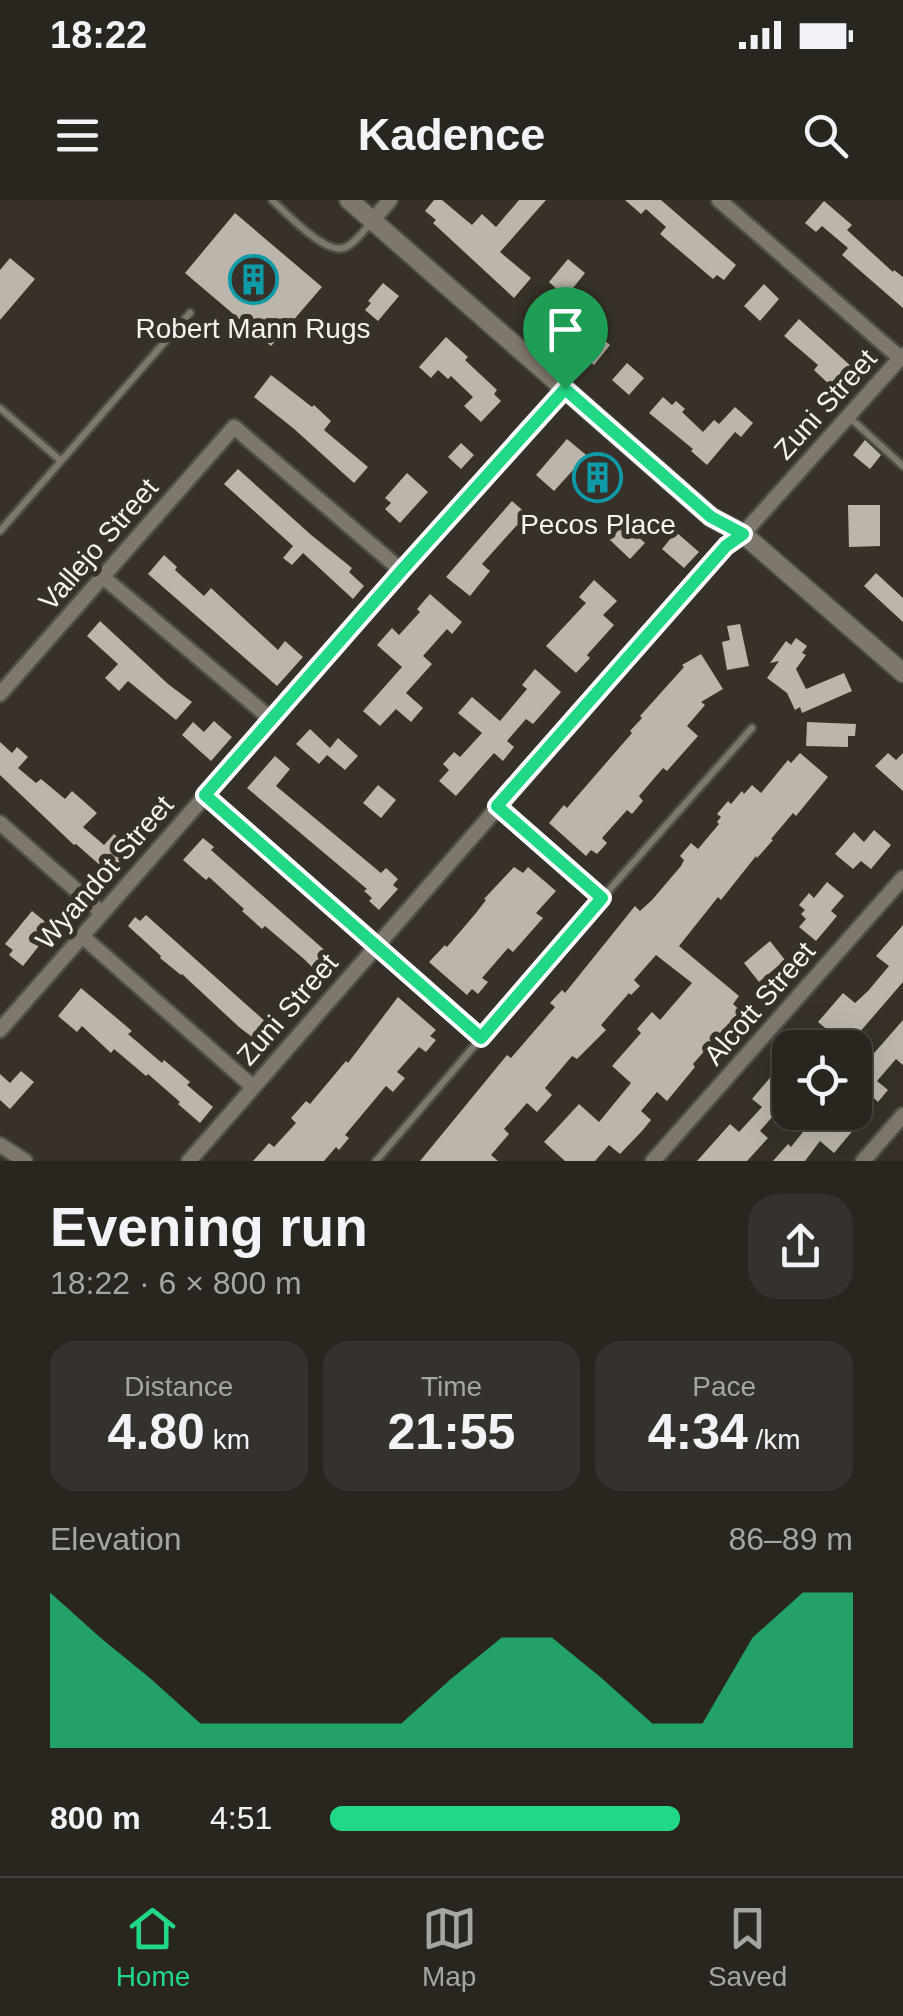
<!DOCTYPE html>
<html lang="en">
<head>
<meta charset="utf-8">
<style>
  body { margin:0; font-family:Arial,sans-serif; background:#35312c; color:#f1f3f6; height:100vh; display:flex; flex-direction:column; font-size:38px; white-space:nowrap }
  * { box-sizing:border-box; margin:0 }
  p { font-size:32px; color:#a5a5a4 }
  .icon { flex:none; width:55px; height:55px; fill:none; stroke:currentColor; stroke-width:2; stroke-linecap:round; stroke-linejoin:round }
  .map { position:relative; height:961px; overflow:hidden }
  .drawer { display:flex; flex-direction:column; background:#29251f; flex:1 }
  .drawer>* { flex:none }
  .buttons { position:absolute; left:772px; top:830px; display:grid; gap:20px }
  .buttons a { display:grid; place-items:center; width:100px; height:100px; border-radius:20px; background:#29251f; box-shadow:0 10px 40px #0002,0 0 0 2px #45423d; font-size:50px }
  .pin { position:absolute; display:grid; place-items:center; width:85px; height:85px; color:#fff; margin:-102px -42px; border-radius:50% 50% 50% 0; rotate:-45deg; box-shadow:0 0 10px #0007 }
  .pin .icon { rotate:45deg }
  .round { display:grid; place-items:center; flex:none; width:105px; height:105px; border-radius:30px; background:#35312c }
  .headline { display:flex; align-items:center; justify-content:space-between; height:170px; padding:0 50px }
  h1 { font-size:55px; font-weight:800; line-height:75px }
  .stats { display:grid; grid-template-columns:repeat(3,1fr); gap:15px; height:170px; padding:10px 50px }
  .stats div { display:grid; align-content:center; border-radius:25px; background:#35312c; text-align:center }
  .stats b { font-size:50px; font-weight:800 }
  .stats small { font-size:28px; font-weight:400 }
  .stats p { font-size:28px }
  .chart { height:280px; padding:20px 50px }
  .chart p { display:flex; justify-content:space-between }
  .chart svg { width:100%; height:180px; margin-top:10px; fill:#21d887; opacity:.7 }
  ul { padding:0 50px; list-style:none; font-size:32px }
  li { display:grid; grid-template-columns:160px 120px 1fr; align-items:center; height:75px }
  li i { height:25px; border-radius:12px; background:#21d887 }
  .status { display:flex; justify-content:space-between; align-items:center; height:70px; padding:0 50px; background:#29251f; direction:ltr }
  .status svg { height:28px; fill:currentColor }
  header { display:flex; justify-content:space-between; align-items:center; height:130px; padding:0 50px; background:#29251f; font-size:45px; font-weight:800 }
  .dock { display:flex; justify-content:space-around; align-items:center; height:140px; border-top:2px solid #45423d; background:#29251f; font-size:28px; color:#a5a5a4 }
  .dock a { display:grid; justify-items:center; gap:5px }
  .dock .active { color:#21d887 }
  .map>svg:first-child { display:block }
</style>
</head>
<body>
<div class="status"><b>18:22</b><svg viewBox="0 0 49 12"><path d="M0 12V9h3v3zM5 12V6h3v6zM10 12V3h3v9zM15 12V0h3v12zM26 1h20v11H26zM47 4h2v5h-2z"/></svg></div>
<header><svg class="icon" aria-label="menu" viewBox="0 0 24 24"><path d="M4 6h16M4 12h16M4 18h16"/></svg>Kadence<svg class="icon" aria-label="search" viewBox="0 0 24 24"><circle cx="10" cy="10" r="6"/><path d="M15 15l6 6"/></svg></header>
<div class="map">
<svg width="903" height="961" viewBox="0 0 903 961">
  <rect width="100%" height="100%" fill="#373129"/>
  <path fill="#bcb5ab" d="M434,0H442L472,25L482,14L496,27L519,0H546L500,52L531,78L514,98L433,23L436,20L425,11Z
    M625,0H661L736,65L724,80L717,75L713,79L660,34L666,27L646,9L641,14Z
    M824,1L852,25L847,30L893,72L894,70L903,77V108L842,55L848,48L822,26L816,32L805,23Z
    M235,13L322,87L271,146L185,73Z
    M10,58L35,79L0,120V70Z
    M568,59L585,73L569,93L584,105L581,109L602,127L597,134L610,145L594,165L538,118L560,92L549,82Z
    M383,83L399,96L378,121L365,110L371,103L368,101Z
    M764,84L779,99L760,121L744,106Z
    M799,119L852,167L833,188L814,170L818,165L784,136Z
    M446,137L468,157L465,160L497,190L494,194L501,201L481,222L464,206L473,197L451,176L448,179L438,170L431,178L419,167Z
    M627,163L644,178L629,195L612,180Z
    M271,175L312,207L314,205L331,221L324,230L368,267L354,283L293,228L254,197Z
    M663,197L672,205L676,201L685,209L682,212L703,232L714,220L719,224L735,207L753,223L741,237L735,232L707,265L691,251L693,249L649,213Z
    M567,239L615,279L603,294L574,269L554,291L536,275Z
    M865,240L881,255L870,269L853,255Z
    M461,243L474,255L461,269L448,257Z
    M238,269L310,334L352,368L349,372L364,386L353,399L303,353L292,365L283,358L293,346L224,284Z
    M407,273L428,292L400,323L385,309L391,303L385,298Z
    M512,301L536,322L526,333L517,325L482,364L490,371L470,396L446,377Z
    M848,305H880V346L849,347Z
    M624,324L645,343L630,359L610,340Z
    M676,332L699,352L684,368L662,349Z
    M164,355L177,367L175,370L204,396L211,388L278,450L285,441L303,457L277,486L148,374Z
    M876,373L903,398V422L864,386Z
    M594,380L617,401L603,415L614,425L587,455L590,458L576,473L546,446L586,403L579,397Z
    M430,394L462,422L452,434L447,429L423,456L432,464L406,493L423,508L411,522L396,509L380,526L363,511L402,467L377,445L392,428L399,435L420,412L417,409Z
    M100,421L168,484L192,502L176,520L128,481L119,491L105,478L118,464L87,436Z
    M740,424L749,466L727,470L722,442L730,440L727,426Z
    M796,438L807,446L802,453L806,455L796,469L806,489L844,473L852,491L802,513L800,507L795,510L787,493L767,478L779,461L770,463L786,441L791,445Z
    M701,454L723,489L701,502L705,505L687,526L698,536L667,571L663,568L639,596L643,601L632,614L627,610L602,638L607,643L597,654L591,650L586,656L549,623L564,605L567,608L632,533L630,531L642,518L640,516L684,467L682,465Z
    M535,469L561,492L533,524L526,519L507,541L514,547L503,561L494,553L456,596L439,581L449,570L443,564L454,552L460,557L482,533L458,513L472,497L500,521L527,489L522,485Z
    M214,521L232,537L211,561L182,535L193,522L204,532Z
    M807,522L856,524L855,536H848V547L806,546Z
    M310,529L330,548L338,538L358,556L345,570L327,555L319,564L296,544Z
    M0,542L12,553L17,547L28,557L18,568L36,583L41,579L65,599L72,591L97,613L83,627L104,645L114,634L132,650L110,674L76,644L74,645L0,575Z
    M800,553L828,577L796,616L793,613L771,639L773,640L757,658L756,656L721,700L718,697L679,746L739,796L733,804L743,813L732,826L729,823L693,864L695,867L667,901L657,892L641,911L651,920L642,931L620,954L609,945L595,961H565L544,942L579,904L599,922L631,883L612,866L641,833L637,829L652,812L660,820L692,783L656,755L634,780L640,786L631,795L629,793L601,825L606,830L577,859L572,856L545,888L552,895L537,912L527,903L504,929L509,934L491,955L498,961H420L507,855L511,858L555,807L550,803L562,790L565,793L635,706L640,711L652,700L681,666L684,660L680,656L691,643L698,649L719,624L717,622L721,617L717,614L728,601L731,604L742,591L744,594L752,585L761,593L788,560L791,563Z
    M888,553L896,560L903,553V591L875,566Z
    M275,556L290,569L276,586L381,673L386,668L398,679L393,685L398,689L379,710L369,701L372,698L364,691L367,689L247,588Z
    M378,585L396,600L381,618L363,603Z
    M874,630L891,645L871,669L861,661L853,669L835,654L854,632L864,642Z
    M203,638L214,647L211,650L337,761L322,777L304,759L265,726L262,729L242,711L244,709L209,677L206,680L183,660Z
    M514,667L523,673L528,667L556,691L536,713L543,718L513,752L508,748L482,778L488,782L478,794L472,789L467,795L429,762L445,745L447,747L476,713L486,700L484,699Z
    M827,682L844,696L831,711L837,716L816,741L799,727L806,719L801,714L805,710L799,705L809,693L814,698Z
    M32,711L53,728L23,766L9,755L13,750L5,744Z
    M146,715L276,831L264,846L239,827L182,774L181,775L160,758L161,756L128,726L135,717L140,721Z
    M903,725V782L846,848H826L819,842L829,831L818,822L843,793L855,803L868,791L889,766L876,756Z
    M770,741L785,760L759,782L744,763Z
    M81,788L132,831L128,834L162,863L164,860L190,882L187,885L213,907L200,923L178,904L180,902L148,874L146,876L114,849L111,853L82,826L77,832L58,816Z
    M398,797L436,830L430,836L436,840L426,852L419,847L397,872L405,878L393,892L386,886L345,935L349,938L339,950L336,947L324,961H253L269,943L274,947L296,923L291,918L306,901L310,904L346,861L348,863Z
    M903,820V865L896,859L877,881L888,890L878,902L865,890L855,902V875Z
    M790,854V896L760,931L768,938L747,961H697L730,924L739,932L762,907L752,899Z
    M21,871L34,882L10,909L0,900V874L10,883Z
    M819,912H849L860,922L834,953L820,941L805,961H773L788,944L791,947Z"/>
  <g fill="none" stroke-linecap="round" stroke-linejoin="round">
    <defs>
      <path id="service" d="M272,0C286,13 324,53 343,48C353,46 364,30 372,22
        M0,208L61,261
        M848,216L903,266
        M0,331L190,113
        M602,698L752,528
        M377,745L481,838L602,698L498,607
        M376,961L481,838"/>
      <path id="minor" d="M719,0L900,158
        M372,21L390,0
        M103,377L271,519
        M0,494L234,227L402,371
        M205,595L377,745
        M0,623L102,713
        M82,736L253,887
        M0,830L402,371L565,189
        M0,945L25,961
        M189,961L726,346L743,334L903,155
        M653,961L903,678
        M863,961L903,915"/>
      <path id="tertiary" d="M349,0L711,317L743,334L903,473"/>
    </defs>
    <use href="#service" stroke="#524d46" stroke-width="11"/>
    <use href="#minor" stroke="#524d46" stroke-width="19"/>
    <use href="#tertiary" stroke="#524d46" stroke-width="22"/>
    <use href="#service" stroke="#7e776e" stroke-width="6"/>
    <use href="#minor" stroke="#7e776e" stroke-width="14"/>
    <use href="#tertiary" stroke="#7e776e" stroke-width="18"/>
  </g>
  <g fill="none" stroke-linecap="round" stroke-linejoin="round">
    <defs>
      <path id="route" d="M565,189L711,317L743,334L726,346L497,606L602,698L481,838L205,595L402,370Z"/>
    </defs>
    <use href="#route" stroke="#fff" stroke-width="20"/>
    <use href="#route" stroke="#21d887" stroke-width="12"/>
  </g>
  <defs>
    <symbol id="building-ring" viewBox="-11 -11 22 22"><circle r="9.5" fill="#373129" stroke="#0f9aa8" stroke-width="1.5"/><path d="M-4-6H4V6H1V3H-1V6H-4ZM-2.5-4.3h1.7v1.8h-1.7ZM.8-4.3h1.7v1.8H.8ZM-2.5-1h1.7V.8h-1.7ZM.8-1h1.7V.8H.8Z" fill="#0f9aa8"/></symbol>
  </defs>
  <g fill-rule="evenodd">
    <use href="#building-ring" x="226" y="52" width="55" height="55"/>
    <use href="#building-ring" x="570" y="250" width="55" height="55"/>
  </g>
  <g text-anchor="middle" stroke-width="10" stroke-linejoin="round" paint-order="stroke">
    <g font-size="28" fill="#f7f3ee" stroke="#373129">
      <text x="253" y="138">Robert Mann Rugs</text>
      <text x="598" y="334">Pecos Place</text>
    </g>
    <g font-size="28" fill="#f7f3ee" stroke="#373129">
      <text transform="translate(825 204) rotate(-48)" y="10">Zuni Street</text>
      <text transform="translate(98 344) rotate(-49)" y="10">Vallejo Street</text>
      <text transform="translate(104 672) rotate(-49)" y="10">Wyandot Street</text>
      <text transform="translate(759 803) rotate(-49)" y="10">Alcott Street</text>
      <text transform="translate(287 809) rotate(-49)" y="10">Zuni Street</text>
    </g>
  </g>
</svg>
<div class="buttons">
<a><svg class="icon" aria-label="locate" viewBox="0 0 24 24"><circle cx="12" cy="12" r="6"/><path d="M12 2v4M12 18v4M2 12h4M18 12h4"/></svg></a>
</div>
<div class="pin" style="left:565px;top:189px;background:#1e9e55"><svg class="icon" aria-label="arrive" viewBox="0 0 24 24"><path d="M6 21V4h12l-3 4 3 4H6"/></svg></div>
</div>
<section class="drawer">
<div class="headline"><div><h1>Evening run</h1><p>18:22 · 6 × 800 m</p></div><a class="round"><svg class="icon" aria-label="share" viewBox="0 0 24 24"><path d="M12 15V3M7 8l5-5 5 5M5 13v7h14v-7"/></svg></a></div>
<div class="stats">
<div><p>Distance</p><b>4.80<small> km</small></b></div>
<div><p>Time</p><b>21:55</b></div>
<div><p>Pace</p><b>4:34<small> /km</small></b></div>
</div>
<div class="chart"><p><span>Elevation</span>86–89 m</p>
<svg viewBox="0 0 160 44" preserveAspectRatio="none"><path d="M0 44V6L10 17L20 27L30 38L40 38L50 38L60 38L70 38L80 27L90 17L100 17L110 27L120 38L130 38L140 17L150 6L160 6V44z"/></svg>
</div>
<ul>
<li><b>800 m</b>4:51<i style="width:67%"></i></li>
</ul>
</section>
<nav class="dock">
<a class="active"><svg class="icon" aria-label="home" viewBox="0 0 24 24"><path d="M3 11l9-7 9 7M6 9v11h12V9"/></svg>Home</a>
<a><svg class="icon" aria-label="map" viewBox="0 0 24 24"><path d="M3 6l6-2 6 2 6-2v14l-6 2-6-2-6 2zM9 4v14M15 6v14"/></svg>Map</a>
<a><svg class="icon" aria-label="saved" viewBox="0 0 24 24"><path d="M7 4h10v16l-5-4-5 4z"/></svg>Saved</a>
</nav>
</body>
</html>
